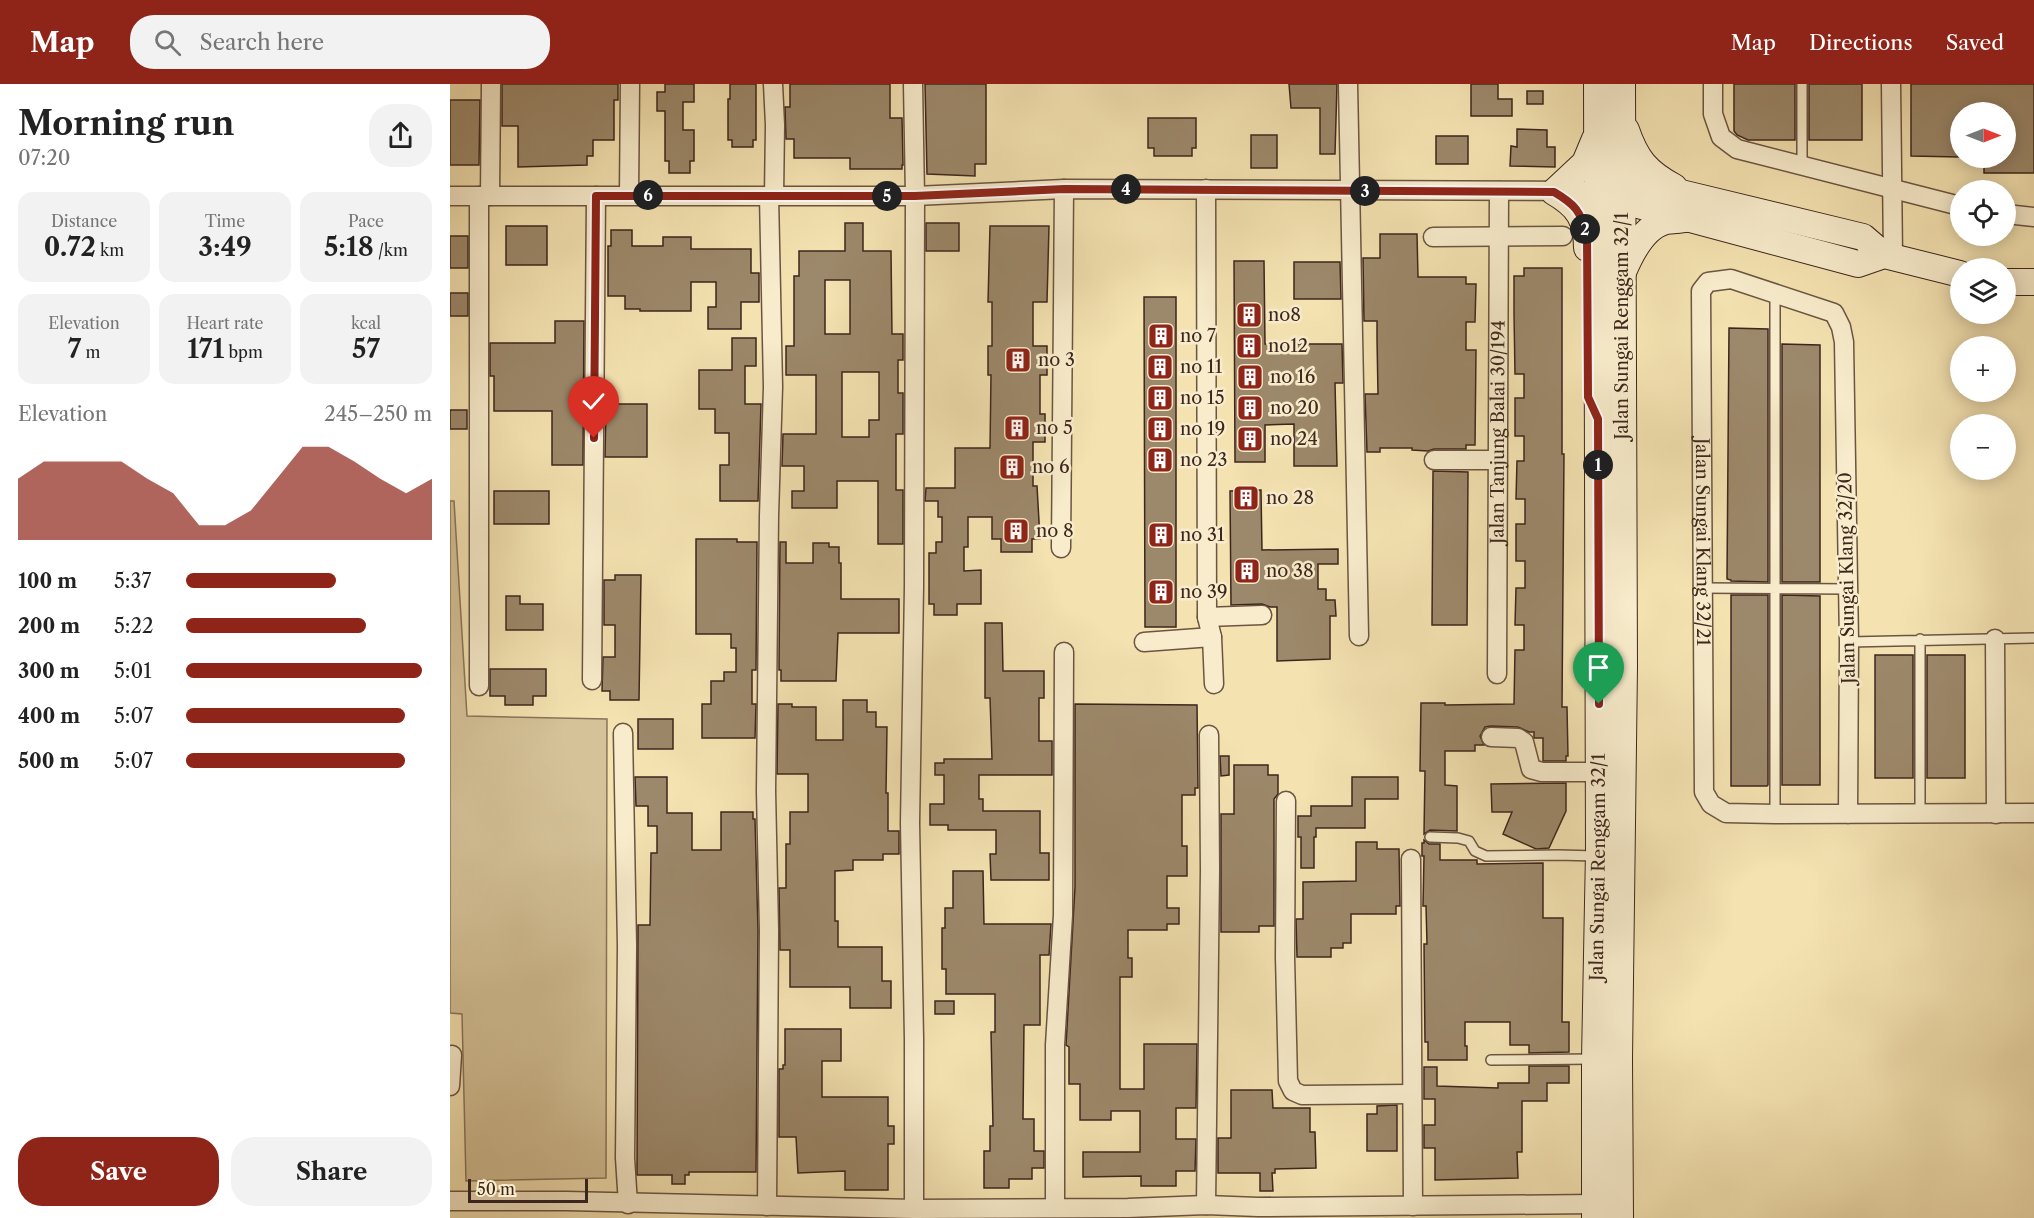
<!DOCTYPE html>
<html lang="en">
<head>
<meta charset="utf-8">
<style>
  body { margin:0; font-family:"Libre Caslon Text",serif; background:#f2f2f2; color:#222; height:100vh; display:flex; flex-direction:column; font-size:22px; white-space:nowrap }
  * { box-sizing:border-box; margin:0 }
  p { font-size:20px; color:#767676 }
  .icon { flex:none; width:33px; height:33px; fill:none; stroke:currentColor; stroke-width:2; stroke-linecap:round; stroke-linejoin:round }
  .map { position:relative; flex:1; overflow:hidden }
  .details { display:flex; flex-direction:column; background:#fff; width:450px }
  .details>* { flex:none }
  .needle { width:39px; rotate:90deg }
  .tools { position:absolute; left:1500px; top:18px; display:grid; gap:12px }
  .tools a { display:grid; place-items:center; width:66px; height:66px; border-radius:50%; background:#fff; box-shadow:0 3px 15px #0003; font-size:30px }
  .scale { position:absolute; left:18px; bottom:15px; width:120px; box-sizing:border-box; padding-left:6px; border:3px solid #3d261d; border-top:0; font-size:16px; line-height:21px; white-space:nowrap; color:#3d261d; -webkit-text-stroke:4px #f8eccc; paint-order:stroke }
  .pin { position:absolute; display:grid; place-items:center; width:51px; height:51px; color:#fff; margin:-62px -26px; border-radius:50% 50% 50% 0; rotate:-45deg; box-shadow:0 0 6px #0007 }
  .pin .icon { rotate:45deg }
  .km { position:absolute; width:30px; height:30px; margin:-15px; border-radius:50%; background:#222; color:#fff; font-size:16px; line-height:30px; text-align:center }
  .round { display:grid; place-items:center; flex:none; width:63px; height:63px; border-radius:24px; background:#f2f2f2 }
  .overview { display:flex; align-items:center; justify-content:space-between; height:102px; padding:0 18px }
  h1 { font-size:33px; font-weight:700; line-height:45px }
  .metrics { display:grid; grid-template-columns:repeat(3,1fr); gap:9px; height:102px; padding:6px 18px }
  .metrics div { display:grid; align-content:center; border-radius:15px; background:#f2f2f2; text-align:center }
  .metrics b { font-size:26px; font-weight:700 }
  .metrics small { font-size:16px; font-weight:400 }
  .metrics p { font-size:16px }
  .chart { height:168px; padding:12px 18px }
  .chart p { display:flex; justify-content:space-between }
  .chart svg { width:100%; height:108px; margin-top:6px; fill:#8f2418; opacity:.7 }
  .button { display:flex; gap:12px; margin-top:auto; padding:12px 18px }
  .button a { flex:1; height:69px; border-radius:24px; background:#8f2418; color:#fff; font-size:24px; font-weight:700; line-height:69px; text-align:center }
  .button a+a { background:#f2f2f2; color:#222 }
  ul { padding:0 18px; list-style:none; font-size:20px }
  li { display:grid; grid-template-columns:96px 72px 1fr; align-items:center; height:45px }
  li i { height:15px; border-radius:8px; background:#8f2418 }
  header { display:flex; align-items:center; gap:36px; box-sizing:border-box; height:84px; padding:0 30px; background:#8f2418; color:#fff }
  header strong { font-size:28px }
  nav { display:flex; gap:33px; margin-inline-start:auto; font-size:21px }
  .search { width:420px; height:54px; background:#f2f2f2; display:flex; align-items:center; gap:15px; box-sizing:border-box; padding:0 21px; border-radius:24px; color:#767676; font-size:22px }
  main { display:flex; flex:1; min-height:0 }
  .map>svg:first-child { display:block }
</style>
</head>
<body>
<header>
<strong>Map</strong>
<div class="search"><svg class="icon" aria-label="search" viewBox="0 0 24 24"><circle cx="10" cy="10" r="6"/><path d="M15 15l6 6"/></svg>Search here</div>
<nav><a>Map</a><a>Directions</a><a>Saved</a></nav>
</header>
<main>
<section class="details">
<div class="overview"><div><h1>Morning run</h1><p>07:20</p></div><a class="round"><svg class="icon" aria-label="share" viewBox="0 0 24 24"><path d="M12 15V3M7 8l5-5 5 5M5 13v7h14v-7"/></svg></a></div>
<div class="metrics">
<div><p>Distance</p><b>0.72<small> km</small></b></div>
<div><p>Time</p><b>3:49</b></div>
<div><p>Pace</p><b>5:18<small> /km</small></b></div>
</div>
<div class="metrics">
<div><p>Elevation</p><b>7<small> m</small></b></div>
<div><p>Heart rate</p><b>171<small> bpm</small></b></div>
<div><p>kcal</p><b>57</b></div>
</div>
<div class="chart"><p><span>Elevation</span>245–250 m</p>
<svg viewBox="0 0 160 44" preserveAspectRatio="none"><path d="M0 44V19L10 12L20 12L30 12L40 12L50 19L60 25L70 38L80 38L90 32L100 19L110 6L120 6L130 12L140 19L150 25L160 19V44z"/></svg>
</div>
<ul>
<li><b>100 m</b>5:37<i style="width:61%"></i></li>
<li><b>200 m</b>5:22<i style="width:73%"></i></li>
<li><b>300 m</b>5:01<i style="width:96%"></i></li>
<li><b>400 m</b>5:07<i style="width:89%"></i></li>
<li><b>500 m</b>5:07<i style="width:89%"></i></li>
</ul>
<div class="button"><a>Save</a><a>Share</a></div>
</section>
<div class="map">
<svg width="1584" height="1134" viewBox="0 0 1584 1134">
  <rect width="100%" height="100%" fill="#f4e2b1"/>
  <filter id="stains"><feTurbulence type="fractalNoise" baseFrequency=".00333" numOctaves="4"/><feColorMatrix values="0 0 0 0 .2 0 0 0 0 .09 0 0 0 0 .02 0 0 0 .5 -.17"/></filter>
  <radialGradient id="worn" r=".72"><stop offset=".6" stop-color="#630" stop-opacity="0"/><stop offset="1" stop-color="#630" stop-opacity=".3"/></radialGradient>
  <path fill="#d5c298" stroke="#89745a" stroke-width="1.5" d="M0,417H4L17,632L157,635L156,1094L16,1097L12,930L0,929Z"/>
  <path fill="#9c886a" stroke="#3d261d" stroke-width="1.5" fill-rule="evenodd" d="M52,0H168V16H164V56H143V72H137V81L68,83V42H52Z
    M215,0H244V18H233V46H244V77H240V89H219V77H215V27H207V8H215Z
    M280,0H306V56H303V63H282V56H278V15H280Z
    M340,0H440V34H452L453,81H452V85H400V74H344V55H336L335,23H340Z
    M475,0H536V80H525V92L477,90Z
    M839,0H887L885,70H870V24H841Z
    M1021,0H1048V15H1062V32H1021Z
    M1284,0H1345V56H1298L1287,51L1284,47Z
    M1359,0H1412V56H1359Z
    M1461,0H1584V89H1534V74H1556V28H1510V73L1461,72Z
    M1077,7H1093V20H1077Z
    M0,16H30L29,81H0Z
    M698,34H746V64H742V72H704V64H698Z
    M1067,45L1097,46V63H1105V83L1060,82L1061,62L1067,63Z
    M801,51H827V84H801Z
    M986,52H1018V80H986Z
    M395,139H413V167H441L442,250H453V276H448V309H453V350H446V406H453V460H428V397H387V424H342V407H354V382H332L333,350H366V291H336V262H344V192H349V167H395ZM375,196H400V250H375ZM392,288H429V336H419V353H392Z
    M476,139H509V167H476Z
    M56,142H97V181H56Z
    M540,142H599L597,218H583V262H597V291H590V330H595V358H583V402H587L590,455H582V468H551V455H542V433H518V463H514V487L531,486V520H507V531H484V520H479V469H486V458H492V433H488V417H475L476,404H505V364H540L541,291H538V262H542V218H538Z
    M161,146H182V162H213V153H241V165H301V189H309V218H291V245H258V223H266V198H241V227H190V225H175V212H158V162H161Z
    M930,150H967L968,193H1016V200H1026L1025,238H1016V266H1026L1025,361H1016V365H984L978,367L962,366V364H930V368H917L915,310H928L927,255V237H914L913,174H930Z
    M0,152H18V184H0Z
    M784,177H814L815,260H892L893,299H885L887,382H844V340L815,341V378H785Z
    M844,178H890L891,215H844Z
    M1074,184H1112V370H1114L1112,623H1117L1118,672H1116V677H1093V654H1084V648H1079L1068,643L1041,642L1035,643L1030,652L1034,661H1025V667H995V701L1007,702V747L980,746L974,750L975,687H970L971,619H995V621L1064,620L1065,566H1074V541H1065L1066,504H1075V477H1066V440H1075V415H1066L1067,377H1074V352H1065V314H1074V290H1065L1064,229V192H1074Z
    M0,209H18V232H0Z
    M694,213H726V543H695Z
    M105,237H134L133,381H102V327H44V292H40V259H105Z
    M1279,244L1318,245V498L1281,497V496L1277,495Z
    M282,254H306V282H295V320H311L308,417H270V381H279V349H265V325H249V286H282Z
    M1332,260L1370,261V498H1332Z
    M156,320H197V373H155Z
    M0,326H17V345H0Z
    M983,387L1018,388L1017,541H982Z
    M811,406L812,466L888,465V480H868V505H876V516H885L886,532H880V575L827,577V523H820L812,520L781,521L780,407Z
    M44,407H99V440H44Z
    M246,455H287V458H307L306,586H302V620H306L305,654H252V620H261V597H274V588H286V564H281V550H246Z
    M330,458H336V479H363V459H379V463H389V479H391V515H449V549H388L386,597H331V586H329Z
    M165,491H191L189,616H160V607H152L153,573H165V541H154V496H165Z
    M1281,511H1318V701L1317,702H1281Z
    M1332,511L1370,512V701H1332Z
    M56,512H70V520H93V546H56Z
    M535,539H552L553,587H594V614H589V657H602V691H529V715H533V727H590V769H599V796H541L540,770H546V746H498V741H480V720H494V691H485V679H494V675H542L540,614H535Z
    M1425,571H1463V694H1425Z
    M1477,571H1515V694H1477Z
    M40,585H96V612H83V621H55V612H40Z
    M393,616H417V628H426V643H437L436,709H438V747H449V770H433V776H403V786L385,787V837H388V863H432V897H441V924H400V903H340V866H330L329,804H336V760H340V728H358V690H327L328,620H342V623H366V656H393Z
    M625,620L747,621L748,704H745V711H732V762H737V792H717V824H729V840H717V846H678V874H682V893H670V1005H694V960H747L746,1024H726V1055H746L745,1087H726V1102H691V1092L633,1093V1068H690V1027H661V1036H630V1000H619V963L616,961L625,803Z
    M188,635H223V665H188Z
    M770,672H779V691L771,692Z
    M784,681H818V691H828V710L824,715V842H809V848H771V730H784Z
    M185,693H217V729H242V766H271V728H303V735H305L308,846L306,1088H239V1091H235V1100H222V1091H187L188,841H200L201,769H207V742H198V722H186Z
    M902,693H948V715H915V744H866V753H864V784H851V753H848V732H861V722H902Z
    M1116,699V727L1099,764L1086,765L1053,750L1062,728H1042L1041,700Z
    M974,756L979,760H990V776H1027V780L1093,779V834H1113L1112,938H1119V968L1079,969V961H1060V938H1015V962H1017V976H978V958H975L974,860H977L976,822H973L974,772H972V759H974Z
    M906,758H927V765H949L950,822H946V830H901V859H893V864H881V873H847L846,835H853V798L906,797Z
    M503,787H533L534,840H601L599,871H590V941H574L573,1035H584V1067H594V1084H582V1095H559V1104H534V1067H540V1042H543L541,948H545V910H496V885H492V844H495V824H503Z
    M485,917H504V930H485Z
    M335,945H391V977H372V1013H438V1042H444V1060H438V1106H395V1087L348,1089L346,1053H329V985H333V981H335Z
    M1079,982H1119V999H1097V1017H1072V1068H1067L1068,1094L985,1096V1064H974V1041H985V1015H974V983H987V1002L1048,1004V999H1079Z
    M781,1006H822L823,1024H860V1048H865L866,1084L825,1085V1089H822L823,1107H810V1089H768V1054H781Z
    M947,1021V1067H917V1030H927V1022Z"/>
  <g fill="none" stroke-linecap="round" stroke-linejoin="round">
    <defs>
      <path id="lane" d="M1352,81V0
        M1325,210V730
        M1252,504L1398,505
        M1470,555V730
        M1399,558L1584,554
        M980,753L1008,754L1019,757L1025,767L1036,772L1108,771L1146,772
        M1041,976L1142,975"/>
      <g id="street">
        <path d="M323,0L325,41L324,112"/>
        <path d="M463,0L465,112L464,503L460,739L464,955V1125"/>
        <path d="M898,0L909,552"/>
        <path d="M1263,0V30L1271,53L1287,65L1510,122"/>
        <path d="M1441,0L1443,173"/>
        <path d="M756,105L757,533L762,553L764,600"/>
        <path d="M179,111L180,0"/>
        <path d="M0,112H465L614,105L1159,107"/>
        <path d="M29,112V602"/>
        <path d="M40,112L41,0"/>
        <path d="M1556,130L1584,133"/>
        <path d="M983,153L1113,152"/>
        <path d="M984,376H1047"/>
        <path d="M611,464L614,105"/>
        <path d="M757,533L812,531"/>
        <path d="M1545,555L1546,730"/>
        <path d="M694,558L762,553"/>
        <path id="s1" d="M1047,590L1049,107"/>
        <path d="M142,596L146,112"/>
        <path d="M173,649L177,862L175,1074L178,1120"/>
        <path d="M1041,653L1068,654L1074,658L1081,685L1092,688H1149"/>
        <path d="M836,717L835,873L838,997L843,1007L852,1011L961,1010"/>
        <path id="s2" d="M1398,730L1399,558L1394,258L1391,243L1384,229L1281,195L1258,198L1251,207L1254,708L1261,720L1276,729L1325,730L1584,729"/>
        <path d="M961,775L963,1122"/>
        <path d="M0,1002L2,971"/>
        <path d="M0,1117H116L464,1125L678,1124L756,1121L808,1123L1145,1120"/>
        <path d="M756,1121L760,786L759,651"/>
        <path d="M317,1122L319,846L316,707L319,432L323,303L319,112"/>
        <path d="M605,1123V961L613,831L614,568"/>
      </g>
      <g id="secondary">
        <path d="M1176,46C1186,75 1196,88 1224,103"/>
        <path d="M1171,107L1188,121L1408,180L1434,171L1510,190"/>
        <path d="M1171,107L1186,101L1202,102L1413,153L1434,171"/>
        <path d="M1137,164C1137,135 1128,122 1104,108L1135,79L1145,55"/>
        <path d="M1173,188C1181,169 1194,142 1216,137C1223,136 1230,136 1236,135"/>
        <path d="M1556,198H1584"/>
        <path id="s3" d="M1145,1134V975L1149,767L1147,0"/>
        <path d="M1170,1134L1169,975L1174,582L1172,0"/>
      </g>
    </defs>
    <use href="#lane" stroke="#6b5542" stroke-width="12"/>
    <use href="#street" stroke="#6b5542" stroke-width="21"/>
    <use href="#secondary" stroke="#3d261d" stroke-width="28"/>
    <use href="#lane" stroke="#f8eccc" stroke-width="9"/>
    <use href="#street" stroke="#f8eccc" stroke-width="18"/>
    <use href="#secondary" stroke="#f8eccc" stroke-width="26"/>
  </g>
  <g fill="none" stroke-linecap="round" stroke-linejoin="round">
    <defs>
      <path id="route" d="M144,354L146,112H465L614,105L1104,108C1126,121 1130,127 1137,151L1138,313L1148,335L1149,620"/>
    </defs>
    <use href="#route" stroke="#fff" stroke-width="12"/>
    <use href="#route" stroke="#8f2418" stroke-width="8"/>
  </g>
  <defs>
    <symbol id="building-square" viewBox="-11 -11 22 22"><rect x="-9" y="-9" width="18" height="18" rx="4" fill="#8f2418" stroke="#f8eccc"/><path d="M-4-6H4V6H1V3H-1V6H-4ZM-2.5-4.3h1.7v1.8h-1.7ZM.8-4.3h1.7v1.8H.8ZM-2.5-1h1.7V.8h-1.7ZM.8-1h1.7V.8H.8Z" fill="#fff"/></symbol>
  </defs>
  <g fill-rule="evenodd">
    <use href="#building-square" x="784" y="216" width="30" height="30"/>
    <use href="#building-square" x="696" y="237" width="30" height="30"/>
    <use href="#building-square" x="784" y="247" width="30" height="30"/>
    <use href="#building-square" x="553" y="261" width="30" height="30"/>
    <use href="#building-square" x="695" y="268" width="30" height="30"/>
    <use href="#building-square" x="785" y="278" width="30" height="30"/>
    <use href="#building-square" x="695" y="299" width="30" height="30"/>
    <use href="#building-square" x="785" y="309" width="30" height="30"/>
    <use href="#building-square" x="552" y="329" width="30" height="30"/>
    <use href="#building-square" x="695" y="330" width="30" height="30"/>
    <use href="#building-square" x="785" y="340" width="30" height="30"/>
    <use href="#building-square" x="695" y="361" width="30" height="30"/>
    <use href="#building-square" x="547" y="368" width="30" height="30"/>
    <use href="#building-square" x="781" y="399" width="30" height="30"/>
    <use href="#building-square" x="551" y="432" width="30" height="30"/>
    <use href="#building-square" x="696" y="436" width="30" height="30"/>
    <use href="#building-square" x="782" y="472" width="30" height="30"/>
    <use href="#building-square" x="696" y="493" width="30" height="30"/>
  </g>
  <g text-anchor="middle" stroke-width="5" stroke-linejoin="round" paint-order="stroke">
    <g font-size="18" fill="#3d261d" stroke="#f8eccc" text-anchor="start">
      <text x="818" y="237">no8</text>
      <text x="730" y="258">no 7</text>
      <text x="818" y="268">no12</text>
      <text x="588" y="282">no 3</text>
      <text x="730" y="289">no 11</text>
      <text x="820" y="299">no 16</text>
      <text x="730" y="320">no 15</text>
      <text x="820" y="330">no 20</text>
      <text x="586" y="350">no 5</text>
      <text x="730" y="351">no 19</text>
      <text x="820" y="361">no 24</text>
      <text x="730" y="382">no 23</text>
      <text x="582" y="389">no 6</text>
      <text x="816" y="420">no 28</text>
      <text x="586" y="453">no 8</text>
      <text x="730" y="457">no 31</text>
      <text x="816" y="493">no 38</text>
      <text x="730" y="514">no 39</text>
    </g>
    <g font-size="18" fill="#3d261d" stroke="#f8eccc">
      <text transform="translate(1172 242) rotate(-90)" y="6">Jalan Sungai Renggam 32/1</text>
      <text dy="6" stroke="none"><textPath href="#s1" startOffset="242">Jalan Tanjung Balai 30/194</textPath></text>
      <text dy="6" stroke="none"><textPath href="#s2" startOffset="897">Jalan Sungai Klang 32/21</textPath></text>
      <text transform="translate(1397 494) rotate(-91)" y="6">Jalan Sungai Klang 32/20</text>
      <text dy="6" stroke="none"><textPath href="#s3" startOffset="351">Jalan Sungai Renggam 32/1</textPath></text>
    </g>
  </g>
  <rect width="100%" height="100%" filter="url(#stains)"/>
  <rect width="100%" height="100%" fill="url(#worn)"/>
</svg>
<div class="tools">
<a><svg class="needle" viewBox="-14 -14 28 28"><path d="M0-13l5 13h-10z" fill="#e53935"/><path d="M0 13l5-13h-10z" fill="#767676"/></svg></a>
<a><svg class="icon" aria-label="locate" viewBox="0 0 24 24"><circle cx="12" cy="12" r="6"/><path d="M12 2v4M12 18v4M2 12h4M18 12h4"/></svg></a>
<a><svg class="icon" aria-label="layers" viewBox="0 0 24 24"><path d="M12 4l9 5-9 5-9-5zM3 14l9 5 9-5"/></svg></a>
<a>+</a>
<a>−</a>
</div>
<div class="scale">50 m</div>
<div class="pin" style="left:1149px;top:620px;background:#1e9e55"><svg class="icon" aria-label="arrive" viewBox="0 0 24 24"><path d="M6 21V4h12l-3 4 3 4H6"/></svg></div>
<div class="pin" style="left:144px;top:354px;background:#d93025"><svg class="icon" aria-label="check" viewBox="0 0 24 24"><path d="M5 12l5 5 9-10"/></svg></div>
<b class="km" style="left:1148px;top:381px">1</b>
<b class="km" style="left:1135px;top:145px">2</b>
<b class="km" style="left:915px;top:107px">3</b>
<b class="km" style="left:676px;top:105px">4</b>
<b class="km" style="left:437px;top:112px">5</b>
<b class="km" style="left:198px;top:111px">6</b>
</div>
</main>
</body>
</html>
